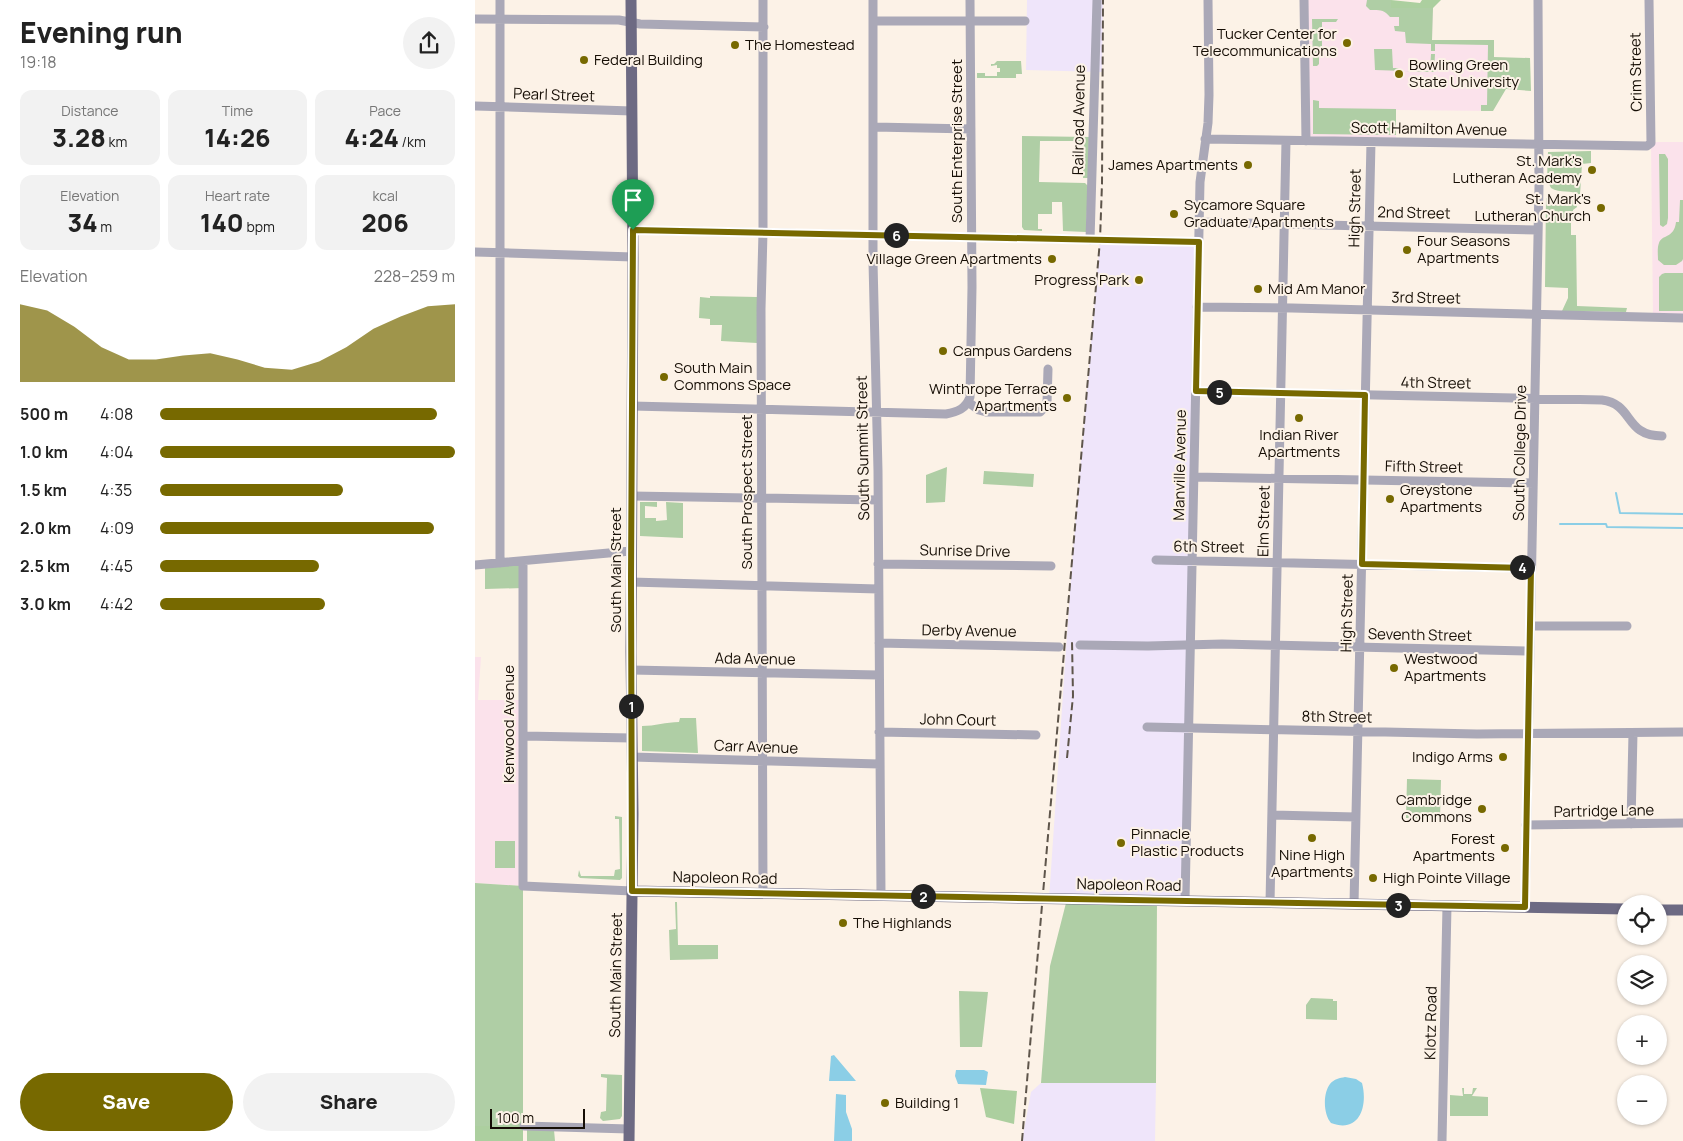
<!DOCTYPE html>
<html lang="en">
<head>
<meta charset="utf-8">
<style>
  body { margin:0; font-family:Manrope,sans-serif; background:#f2f2f2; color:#222; height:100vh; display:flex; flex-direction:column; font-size:19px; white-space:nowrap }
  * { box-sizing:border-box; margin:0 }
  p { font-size:16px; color:#767676 }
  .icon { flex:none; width:28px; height:28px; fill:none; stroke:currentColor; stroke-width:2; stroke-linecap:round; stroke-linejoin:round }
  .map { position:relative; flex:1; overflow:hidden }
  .details { display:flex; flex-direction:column; background:#fff; width:475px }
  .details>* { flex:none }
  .fabs { position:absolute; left:1142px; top:895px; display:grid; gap:10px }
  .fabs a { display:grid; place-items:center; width:50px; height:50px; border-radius:50%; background:#fff; box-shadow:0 1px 4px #0004; font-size:25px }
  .scale { position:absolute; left:15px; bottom:12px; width:95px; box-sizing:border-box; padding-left:5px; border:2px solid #160e05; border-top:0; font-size:14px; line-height:18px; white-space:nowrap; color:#160e05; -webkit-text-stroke:4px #fcf2e7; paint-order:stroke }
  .pin { position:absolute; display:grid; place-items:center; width:42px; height:42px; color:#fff; margin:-51px -21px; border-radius:50% 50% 50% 0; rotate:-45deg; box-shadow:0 0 5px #0007 }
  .pin .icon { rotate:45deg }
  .km { position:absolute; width:25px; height:25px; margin:-12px; border-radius:50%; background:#222; color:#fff; font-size:14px; line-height:25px; text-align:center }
  .round { display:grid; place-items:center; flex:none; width:52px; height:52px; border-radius:26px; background:#f2f2f2 }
  .headline { display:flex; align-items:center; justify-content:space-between; height:85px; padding:0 20px }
  h1 { font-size:28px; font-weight:800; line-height:38px }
  .stats { display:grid; grid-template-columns:repeat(3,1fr); gap:8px; height:85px; padding:5px 20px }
  .stats div { display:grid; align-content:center; border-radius:12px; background:#f2f2f2; text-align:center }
  .stats b { font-size:25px; font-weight:800 }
  .stats small { font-size:14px; font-weight:400 }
  .stats p { font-size:14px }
  .chart { height:140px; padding:10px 20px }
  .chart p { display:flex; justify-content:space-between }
  .chart svg { width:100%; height:90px; margin-top:5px; fill:#776900; opacity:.7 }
  .action { display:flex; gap:10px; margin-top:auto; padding:10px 20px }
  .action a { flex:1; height:58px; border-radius:30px; background:#776900; color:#fff; font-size:20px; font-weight:800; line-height:58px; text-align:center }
  .action a+a { background:#f2f2f2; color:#222 }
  ul { padding:0 20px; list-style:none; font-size:16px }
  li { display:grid; grid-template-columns:80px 60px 1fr; align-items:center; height:38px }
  li i { height:12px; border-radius:6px; background:#776900 }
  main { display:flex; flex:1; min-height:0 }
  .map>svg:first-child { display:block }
</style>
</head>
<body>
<main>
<section class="details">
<div class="headline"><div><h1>Evening run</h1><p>19:18</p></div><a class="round"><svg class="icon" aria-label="share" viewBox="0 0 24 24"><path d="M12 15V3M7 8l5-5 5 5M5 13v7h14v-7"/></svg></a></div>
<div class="stats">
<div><p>Distance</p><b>3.28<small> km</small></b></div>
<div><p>Time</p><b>14:26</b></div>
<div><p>Pace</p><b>4:24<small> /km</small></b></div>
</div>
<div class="stats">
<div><p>Elevation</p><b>34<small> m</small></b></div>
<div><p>Heart rate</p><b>140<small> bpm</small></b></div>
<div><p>kcal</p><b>206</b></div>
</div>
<div class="chart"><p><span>Elevation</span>228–259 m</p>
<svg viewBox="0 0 160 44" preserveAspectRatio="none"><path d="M0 44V6L10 9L20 17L30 27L40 33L50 33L60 31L70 30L80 33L90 37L100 38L110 34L120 27L130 18L140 12L150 7L160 6V44z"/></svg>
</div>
<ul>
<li><b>500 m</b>4:08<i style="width:94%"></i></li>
<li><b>1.0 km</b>4:04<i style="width:100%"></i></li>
<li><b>1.5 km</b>4:35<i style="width:62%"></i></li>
<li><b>2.0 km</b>4:09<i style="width:93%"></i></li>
<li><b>2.5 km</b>4:45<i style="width:54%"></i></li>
<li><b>3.0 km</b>4:42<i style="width:56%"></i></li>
</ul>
<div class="action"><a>Save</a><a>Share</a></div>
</section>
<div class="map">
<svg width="1208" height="1141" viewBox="0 0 1208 1141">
  <rect width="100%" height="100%" fill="#fcf2e7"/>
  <path fill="#efe5fa" d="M552,0H628L627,72L551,70Z
    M625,240L724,242L710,901L574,899L597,562Z
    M566,1083H681L680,1141H547L556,1092Z"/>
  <path fill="#fbe2eb" d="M829,0H916V7L958,8L957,40H1019L1018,111L921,110V142L831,141Z
    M1183,142H1208V318L1178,317L1176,143Z
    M0,657H6L3,700H48V886L0,883Z"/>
  <path fill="#afcea5" d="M892,0H916L917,8H958L957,40H1019V57L1055,58L1056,91L1031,89L1018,111H1006V105H1012L1013,45L960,44V51H956V44L931,43L930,32L920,31L919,26H924V17H915C909,9 903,10 895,10L891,6Z
    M837,19H863L861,22H847V49H844V64L842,66H838Z
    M899,49H917L918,68H924L925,71H955L956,54H960L959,72L900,70Z
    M522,61H546L547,74H541V78H502V73H510V76H522V72H525V68H522V65L516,66V64H519Z
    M838,100L844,101V108L921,109V135L838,134Z
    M547,136L614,137L613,178H608L609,141H565L564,182L610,183L613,186L611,232L588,231L587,202H577V214H563V229H567V231L549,230L547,227Z
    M1116,151V163L1107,164L1105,195C1096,189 1085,194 1076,188L1072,180L1073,152Z
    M1184,154H1190L1193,159V218L1192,224L1188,227L1185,225Z
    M1071,198L1096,199L1101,203L1102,207L1098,210V218L1101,221H1096V235H1101L1102,306L1152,308L1151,312L1087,311L1093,298V288L1070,287Z
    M1205,200H1208V259L1207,261L1201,265H1189L1183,260C1183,255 1182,248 1184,243C1187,234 1199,239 1201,222H1204Z
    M1190,273H1208V311H1184V277L1187,274Z
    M235,296L282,297V343L246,341L247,325H235V319L224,318L225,297L235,298Z
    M472,467L470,502L451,503V475Z
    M509,471L559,474L558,487L508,484Z
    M165,502H182V507L170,506V518H181V521L192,520L191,502L208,503V538L165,536Z
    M48,561V588L10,589V564Z
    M205,718H221L223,753L167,751V726C180,726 191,722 204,722Z
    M932,779L966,780L965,819L931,818Z
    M140,816L147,817V878L145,880L105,878L103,876L104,870L106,876H139L140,870L145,869L144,819H140Z
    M20,841H40V868H20Z
    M0,883L48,886V1126H0Z
    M592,899L682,900L681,1083H566L575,966Z
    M200,902H202L203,945H243V959L195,960L194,930L201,929Z
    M484,991L513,992L507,1047H485Z
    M836,998L858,999V1001H862V1020L831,1019V1005Z
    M126,1074L147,1075V1116L145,1119L128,1121L125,1118L126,1112L131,1111L132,1078L126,1077Z
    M987,1088H989V1094H997L998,1088H1002L997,1096L1013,1097V1116H975V1095L988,1096Z
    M52,1129L79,1130L80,1141H52Z"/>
  <path fill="#accf9f" d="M916,0L945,3L947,0H966L958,8H916Z
    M505,1088L542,1091L539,1124L511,1117Z
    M0,1126H48V1141H0Z"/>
  <path fill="#8bcee6" d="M359,1055L381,1081H354L356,1056Z
    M481,1070H509L513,1072L511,1085L483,1084L480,1076Z
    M870,1077L881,1079L887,1083C893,1105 885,1134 856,1123C848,1114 848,1093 855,1084C859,1079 865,1078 870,1077Z
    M361,1094L371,1095V1112L377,1129V1141H359Z"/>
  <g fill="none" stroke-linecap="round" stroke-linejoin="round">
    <path stroke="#8bcee6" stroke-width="2" d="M1141,493L1145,513L1208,514
      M1085,524H1131L1132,527L1208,528"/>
    <path stroke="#aaa8b7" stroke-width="9" d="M398,0V262L403,471L406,895
      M829,0L831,141
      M0,19L144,20L165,24L289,27
      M398,21H550
      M0,106L157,111
      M399,127L496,129
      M730,139L1172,146L1176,143L1174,0
      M724,222L1063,230
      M158,230L724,242
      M615,240L622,0
      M0,252L158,257
      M722,307L817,308L1208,318
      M721,391L1127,400C1159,404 1149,436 1187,436
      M493,402L504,410L511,412H565L569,408L572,403L573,369
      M157,406L471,414C482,412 491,409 495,397L497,287L495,0
      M719,477L1058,483
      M157,496L403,500
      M681,560L1056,568
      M48,561V886L157,891
      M25,563V0
      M403,564L576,566
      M0,565L156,551
      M156,582L403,589
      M1055,626H1152
      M404,643L584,647
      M605,645L673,646L747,644L1054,651
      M156,670L404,675
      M672,727L1002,734L1208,732
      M404,732L561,735
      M48,736L157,738
      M157,757L404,764
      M797,815L881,817
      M1156,824L1158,733
      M1051,825L1208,823
      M288,893L286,309L288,232V0
      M710,901L725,182L733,123L734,95L733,0
      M795,903L811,141
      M879,904L896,142
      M1050,907L1064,186L1063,0
      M49,1126L154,1129
      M967,1141L972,906"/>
    <path stroke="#6d6a83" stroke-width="11" d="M157,891L1151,909
      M1184,910H1208
      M154,1141L158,814L156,652L158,257L156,0"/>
    <path stroke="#5e554b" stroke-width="2" stroke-dasharray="8 4" stroke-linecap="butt" d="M592,758L598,696L597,641
      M547,1141C572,841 599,541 625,240L627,184L628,0"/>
  </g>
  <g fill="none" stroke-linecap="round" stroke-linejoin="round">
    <defs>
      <path id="route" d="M158,230L724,242L721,391L890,395L887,564L1056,568L1050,907L157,891L156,578Z"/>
    </defs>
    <use href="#route" stroke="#fff" stroke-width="10"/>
    <use href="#route" stroke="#776900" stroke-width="6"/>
  </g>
  <g fill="#776900" stroke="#fcf2e7" stroke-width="2">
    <circle cx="872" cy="43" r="5"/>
    <circle cx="260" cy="45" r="5"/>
    <circle cx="109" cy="60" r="5"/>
    <circle cx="924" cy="74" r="5"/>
    <circle cx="773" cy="165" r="5"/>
    <circle cx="1117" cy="170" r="5"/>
    <circle cx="1126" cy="208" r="5"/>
    <circle cx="699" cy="214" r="5"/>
    <circle cx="932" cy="250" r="5"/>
    <circle cx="577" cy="259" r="5"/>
    <circle cx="664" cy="280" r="5"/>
    <circle cx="783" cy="289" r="5"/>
    <circle cx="468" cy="351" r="5"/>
    <circle cx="189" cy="377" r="5"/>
    <circle cx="592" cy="398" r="5"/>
    <circle cx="824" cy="418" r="5"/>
    <circle cx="915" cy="499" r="5"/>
    <circle cx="919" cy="668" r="5"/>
    <circle cx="1028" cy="757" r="5"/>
    <circle cx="1007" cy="809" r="5"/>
    <circle cx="837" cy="838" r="5"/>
    <circle cx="646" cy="843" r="5"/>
    <circle cx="1030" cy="848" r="5"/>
    <circle cx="898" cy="878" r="5"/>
    <circle cx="368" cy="923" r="5"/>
    <circle cx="410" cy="1103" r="5"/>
  </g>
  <g text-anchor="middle" stroke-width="4" stroke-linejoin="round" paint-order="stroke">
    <g font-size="15" fill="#160e05" stroke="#fcf2e7" text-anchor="start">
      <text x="862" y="39" text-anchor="end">Tucker Center for<tspan x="862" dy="17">Telecommunications</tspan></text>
      <text x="270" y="50">The Homestead</text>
      <text x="119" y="65">Federal Building</text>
      <text x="934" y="70">Bowling Green<tspan x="934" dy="17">State University</tspan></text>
      <text x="1107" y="166" text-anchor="end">St. Mark's<tspan x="1107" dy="17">Lutheran Academy</tspan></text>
      <text x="763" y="170" text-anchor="end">James Apartments</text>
      <text x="1116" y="204" text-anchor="end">St. Mark's<tspan x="1116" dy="17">Lutheran Church</tspan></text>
      <text x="709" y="210">Sycamore Square<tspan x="709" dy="17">Graduate Apartments</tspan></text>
      <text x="942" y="246">Four Seasons<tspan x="942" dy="17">Apartments</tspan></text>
      <text x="567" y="264" text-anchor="end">Village Green Apartments</text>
      <text x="654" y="285" text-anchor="end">Progress Park</text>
      <text x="793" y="294">Mid Am Manor</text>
      <text x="478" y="356">Campus Gardens</text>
      <text x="199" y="373">South Main<tspan x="199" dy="17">Commons Space</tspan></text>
      <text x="582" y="394" text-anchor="end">Winthrope Terrace<tspan x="582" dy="17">Apartments</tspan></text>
      <text x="824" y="440" text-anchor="middle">Indian River<tspan x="824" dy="17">Apartments</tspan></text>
      <text x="925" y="495">Greystone<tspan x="925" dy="17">Apartments</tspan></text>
      <text x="929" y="664">Westwood<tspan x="929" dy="17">Apartments</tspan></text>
      <text x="1018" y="762" text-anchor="end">Indigo Arms</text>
      <text x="997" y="805" text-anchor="end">Cambridge<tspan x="997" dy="17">Commons</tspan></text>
      <text x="656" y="839">Pinnacle<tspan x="656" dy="17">Plastic Products</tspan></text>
      <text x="1020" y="844" text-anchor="end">Forest<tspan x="1020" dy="17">Apartments</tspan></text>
      <text x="837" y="860" text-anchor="middle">Nine High<tspan x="837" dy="17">Apartments</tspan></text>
      <text x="908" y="883">High Pointe Village</text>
      <text x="378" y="928">The Highlands</text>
      <text x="420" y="1108">Building 1</text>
    </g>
    <g font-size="15" fill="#160e05" stroke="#fcf2e7">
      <text transform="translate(1161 72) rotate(-91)" y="5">Crim Street</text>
      <text transform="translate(79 95) rotate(2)" y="5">Pearl Street</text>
      <text transform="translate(604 120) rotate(-89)" y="5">Railroad Avenue</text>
      <text transform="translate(954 129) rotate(1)" y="5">Scott Hamilton Avenue</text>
      <text transform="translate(482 141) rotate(-90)" y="5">South Enterprise Street</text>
      <text transform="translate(880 208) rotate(-89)" y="5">High Street</text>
      <text transform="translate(939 213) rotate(1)" y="5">2nd Street</text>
      <text transform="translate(951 298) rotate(1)" y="5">3rd Street</text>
      <text transform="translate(961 383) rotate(1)" y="5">4th Street</text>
      <text transform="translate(388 448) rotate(-91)" y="5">South Summit Street</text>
      <text transform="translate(1045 453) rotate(-89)" y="5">South College Drive</text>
      <text transform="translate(705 465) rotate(-89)" y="5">Manville Avenue</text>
      <text transform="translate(949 467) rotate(1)" y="5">Fifth Street</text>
      <text transform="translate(272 492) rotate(-90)" y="5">South Prospect Street</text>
      <text transform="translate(789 521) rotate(-89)" y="5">Elm Street</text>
      <text transform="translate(734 547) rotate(1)" y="5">6th Street</text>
      <text transform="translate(490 551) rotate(1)" y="5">Sunrise Drive</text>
      <text transform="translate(141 570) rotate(-90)" y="5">South Main Street</text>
      <text transform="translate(872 613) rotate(-89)" y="5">High Street</text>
      <text transform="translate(494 631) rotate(1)" y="5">Derby Avenue</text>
      <text transform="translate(945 635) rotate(1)" y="5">Seventh Street</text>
      <text transform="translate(280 659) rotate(1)" y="5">Ada Avenue</text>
      <text transform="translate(862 717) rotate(1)" y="5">8th Street</text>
      <text transform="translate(483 720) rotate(1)" y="5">John Court</text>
      <text transform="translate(34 724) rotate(-90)" y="5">Kenwood Avenue</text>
      <text transform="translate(281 747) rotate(2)" y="5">Carr Avenue</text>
      <text transform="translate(1129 811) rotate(-1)" y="5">Partridge Lane</text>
      <text transform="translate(250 878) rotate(1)" y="5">Napoleon Road</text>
      <text transform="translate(654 885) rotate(1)" y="5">Napoleon Road</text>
      <text transform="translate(141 975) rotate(-89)" y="5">South Main Street</text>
      <text transform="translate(956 1023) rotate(-89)" y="5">Klotz Road</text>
    </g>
  </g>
</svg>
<div class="fabs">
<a><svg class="icon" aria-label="locate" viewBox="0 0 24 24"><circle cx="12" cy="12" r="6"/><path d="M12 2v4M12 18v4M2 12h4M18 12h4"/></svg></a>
<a><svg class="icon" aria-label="layers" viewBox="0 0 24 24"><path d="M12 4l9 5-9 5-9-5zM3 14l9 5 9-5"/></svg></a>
<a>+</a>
<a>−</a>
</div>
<div class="scale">100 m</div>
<div class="pin" style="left:158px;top:230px;background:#1e9e55"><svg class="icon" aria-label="arrive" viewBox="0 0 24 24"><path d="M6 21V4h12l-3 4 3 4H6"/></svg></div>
<b class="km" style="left:156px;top:706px">1</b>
<b class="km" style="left:448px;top:896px">2</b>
<b class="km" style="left:923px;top:905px">3</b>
<b class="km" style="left:1047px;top:567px">4</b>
<b class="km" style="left:744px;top:392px">5</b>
<b class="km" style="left:421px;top:235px">6</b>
</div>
</main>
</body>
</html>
